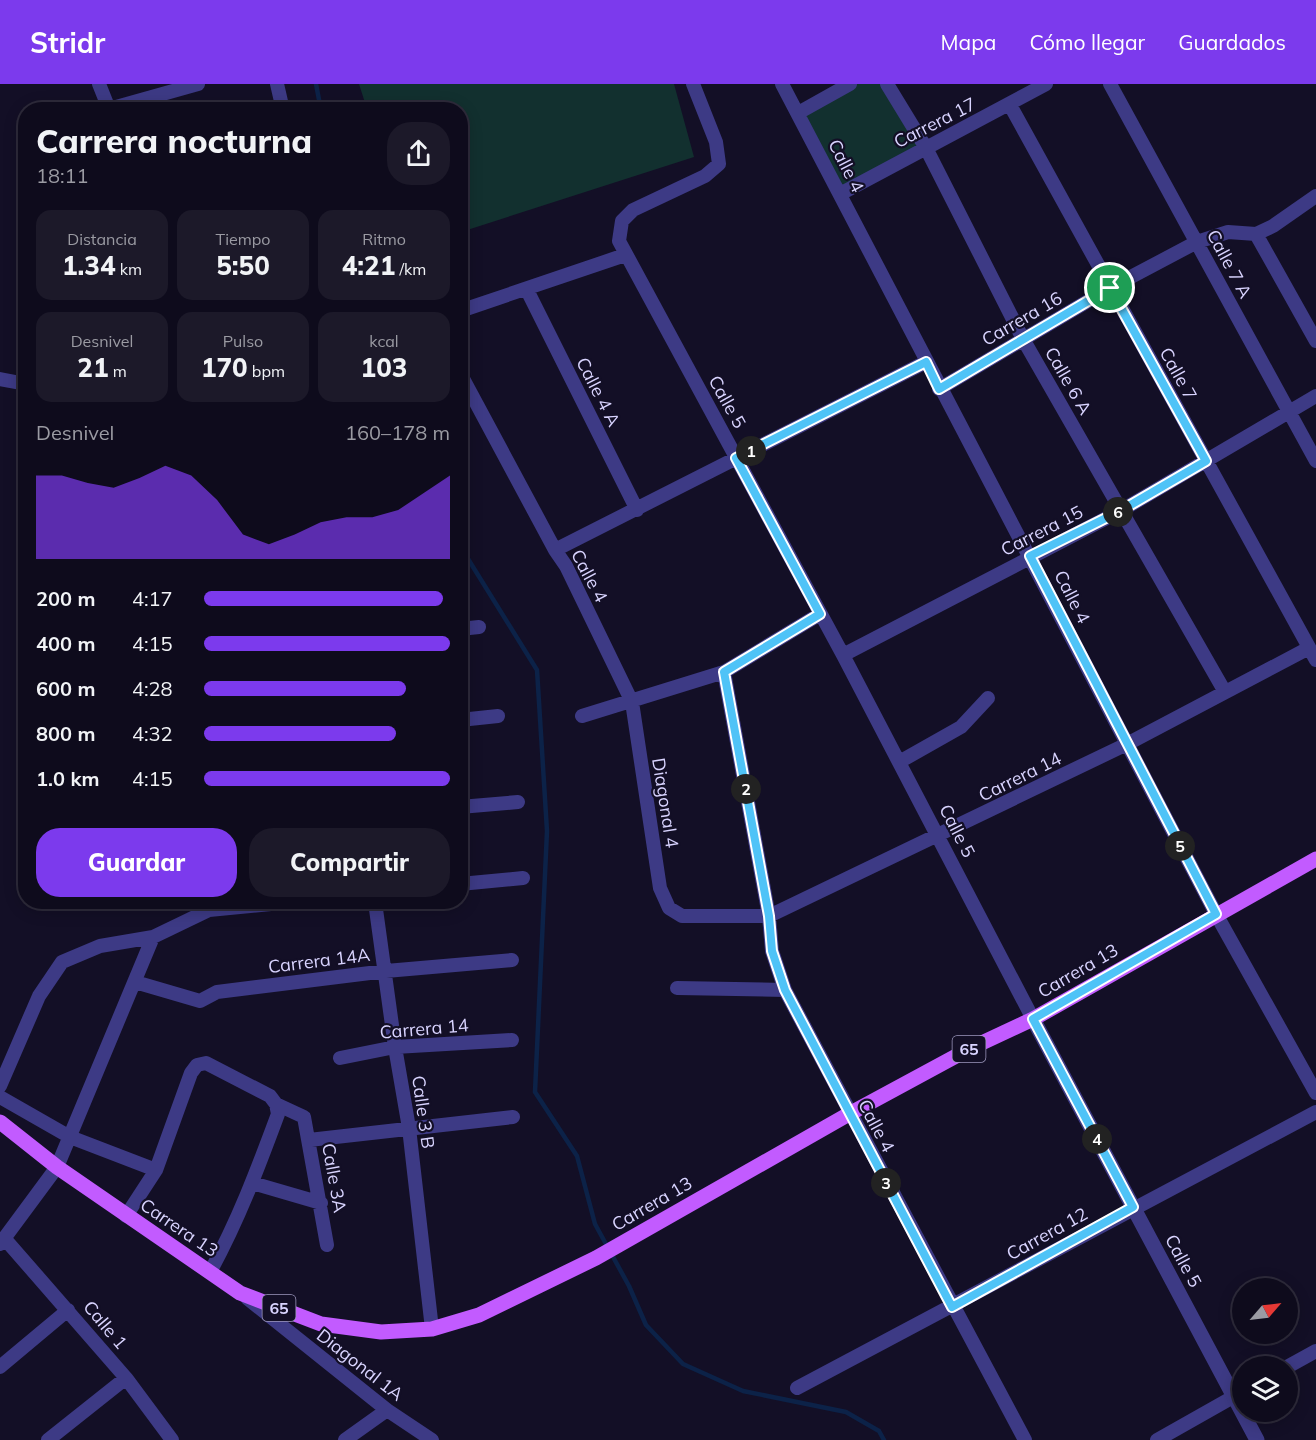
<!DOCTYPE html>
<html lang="es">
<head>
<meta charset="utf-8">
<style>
  body { margin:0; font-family:Mulish,sans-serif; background:#1c1929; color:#f1f3f6; height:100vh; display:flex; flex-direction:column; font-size:22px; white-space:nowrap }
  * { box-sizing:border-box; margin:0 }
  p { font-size:20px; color:#9b9ba3 }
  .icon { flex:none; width:33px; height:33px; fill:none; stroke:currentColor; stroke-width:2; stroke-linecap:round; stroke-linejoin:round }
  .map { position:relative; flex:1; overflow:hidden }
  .panel { position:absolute; left:18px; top:18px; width:450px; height:807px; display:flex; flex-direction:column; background:#0e0b1c; border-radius:24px; box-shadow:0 3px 15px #0003,0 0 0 2px #2e2b3b }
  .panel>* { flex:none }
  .needle { width:39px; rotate:62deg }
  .buttons { position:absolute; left:1232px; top:1194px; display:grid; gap:12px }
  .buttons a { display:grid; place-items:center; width:66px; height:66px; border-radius:50%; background:#0e0b1c; box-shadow:0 3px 15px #0003,0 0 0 2px #2e2b3b; font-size:30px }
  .pin { position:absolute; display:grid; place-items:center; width:51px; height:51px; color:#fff; margin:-26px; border:3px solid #fff; border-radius:50%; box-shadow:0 2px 6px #0007 }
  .km { position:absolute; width:30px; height:30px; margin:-15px; border-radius:50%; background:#222; color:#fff; font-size:16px; line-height:30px; text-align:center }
  .round { display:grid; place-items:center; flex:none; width:63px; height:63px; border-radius:24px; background:#1c1929 }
  .summary { display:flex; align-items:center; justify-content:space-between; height:102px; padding:0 18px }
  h1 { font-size:33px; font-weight:800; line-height:45px }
  .stats { display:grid; grid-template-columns:repeat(3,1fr); gap:9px; height:102px; padding:6px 18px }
  .stats div { display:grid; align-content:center; border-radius:15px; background:#1c1929; text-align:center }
  .stats b { font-size:26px; font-weight:800 }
  .stats small { font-size:16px; font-weight:400 }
  .stats p { font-size:16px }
  .chart { height:168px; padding:12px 18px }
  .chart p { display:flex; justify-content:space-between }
  .chart svg { width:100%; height:108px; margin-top:6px; fill:#7c3aed; opacity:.7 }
  .primary-button { display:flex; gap:12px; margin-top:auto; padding:12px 18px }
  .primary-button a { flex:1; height:69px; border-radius:24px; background:#7c3aed; color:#fff; font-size:24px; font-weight:800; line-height:69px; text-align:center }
  .primary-button a+a { background:#1c1929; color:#f1f3f6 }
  ul { padding:0 18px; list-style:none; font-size:20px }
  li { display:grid; grid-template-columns:96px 72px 1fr; align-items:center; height:45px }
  li i { height:15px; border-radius:8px; background:#7c3aed }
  header { display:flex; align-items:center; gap:36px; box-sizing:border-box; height:84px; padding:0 30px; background:#7c3aed; color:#fff }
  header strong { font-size:28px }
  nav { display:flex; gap:33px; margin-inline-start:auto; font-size:21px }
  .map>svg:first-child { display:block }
</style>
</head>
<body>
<header>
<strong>Stridr</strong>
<nav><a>Mapa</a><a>Cómo llegar</a><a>Guardados</a></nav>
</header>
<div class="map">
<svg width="1316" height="1356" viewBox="0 0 1316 1356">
  <rect width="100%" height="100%" fill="#130f26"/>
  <path fill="#12302f" d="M359,0H674L694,73L461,148L460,26L367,25Z
    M850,0H887L926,64L840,110L798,29Z"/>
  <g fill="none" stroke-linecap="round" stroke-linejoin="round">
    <path stroke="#0c2248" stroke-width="4.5" d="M316,0L321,26
      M460,462L537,586L547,747L535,1008L577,1072L595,1140L629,1202L646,1241L683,1280L743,1307L846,1328L879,1347L884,1356"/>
    <path stroke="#3d3a85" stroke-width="14" d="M99,0L109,25L198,0
      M277,0L283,26
      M693,0L716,58L719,80L705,92L633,126L622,137L619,157L843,571L1033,935
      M782,0L1216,830L1316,1009
      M887,0L926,64L1023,255L1225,608
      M1110,0L1316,377
      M1010,21L1316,576
      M798,29L850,0
      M840,110L1046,0
      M1256,150L1316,257
      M527,206L637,426
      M460,227L625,171
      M460,289L555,466L566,482L632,618L660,804L669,824L682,832H769L1127,660L1309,564
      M0,295L26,300
      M939,305L1110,204L1197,158L1228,148L1256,150L1273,142L1316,112
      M555,466L926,278
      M460,545L479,543
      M843,571L1122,426L1316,312
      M724,588L769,832L772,867L785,906L1025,1356
      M582,632L724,588L820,530
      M460,636L498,632
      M899,678L961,643L988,614
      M460,723L518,718
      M460,800L523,794
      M375,818L395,963L409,1044L432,1245
      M135,898L200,917L217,908L386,887L512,876
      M677,904L785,906
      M340,974L395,963L512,956
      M0,1002L39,912L62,878L100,862L153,853L209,826L291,818
      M0,1013L70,1053L156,1086
      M309,1056L513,1033
      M252,1099L321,1119
      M126,1132L156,1086L191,989L197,981L206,979L270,1012L276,1020L304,1033L327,1161
      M5,1155L126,1294L172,1356
      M0,1160L57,1083L153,853
      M210,1188C238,1137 258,1084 278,1030L276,1020
      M247,1214L387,1326L432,1356
      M0,1283L68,1226
      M1287,1283L1316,1267
      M797,1304L1316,1028
      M48,1356L126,1294
      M345,1356L387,1326
      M1157,1356L1242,1308"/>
    <path stroke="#3d3a85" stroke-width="15" d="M1033,935L1257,1356"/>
    <path stroke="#c25bff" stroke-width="15" d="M0,1038L57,1083L240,1209L321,1240L381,1248L432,1245L479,1231L596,1174L849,1030L971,964L1033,935L1316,775"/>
  </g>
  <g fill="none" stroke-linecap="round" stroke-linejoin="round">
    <defs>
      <path id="route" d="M1110,204L1206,377L1122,426L1030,472L1216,830L1033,935L1133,1123L952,1223L785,906L772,867L769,832L724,588L820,530L736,374L926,278L939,305Z"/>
    </defs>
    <use href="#route" stroke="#fff" stroke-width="12"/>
    <use href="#route" stroke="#4fc3f7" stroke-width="8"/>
  </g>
  <g text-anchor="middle" stroke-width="4.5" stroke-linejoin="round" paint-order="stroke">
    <g fill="#130f26" stroke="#9e99be" stroke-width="1.5">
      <rect x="952.5" y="952" width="33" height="26" rx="4.5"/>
      <rect x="262.5" y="1211" width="33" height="26" rx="4.5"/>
    </g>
    <g font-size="16" font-weight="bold" fill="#d9d4ff">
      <text x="969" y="971">65</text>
      <text x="279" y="1230">65</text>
    </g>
    <g font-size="18" fill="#d9d4ff" stroke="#130f26">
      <text transform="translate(935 39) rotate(-27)" y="6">Carrera 17</text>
      <text transform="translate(846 82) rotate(63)" y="6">Calle 4</text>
      <text transform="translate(1229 180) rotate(62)" y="6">Calle 7 A</text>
      <text transform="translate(1022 235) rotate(-30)" y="6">Carrera 16</text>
      <text transform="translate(1178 290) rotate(61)" y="6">Calle 7</text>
      <text transform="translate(1068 297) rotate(60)" y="6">Calle 6 A</text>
      <text transform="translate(598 308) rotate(63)" y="6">Calle 4 A</text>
      <text transform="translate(727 318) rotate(61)" y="6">Calle 5</text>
      <text transform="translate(1042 447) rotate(-27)" y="6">Carrera 15</text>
      <text transform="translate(589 492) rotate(62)" y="6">Calle 4</text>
      <text transform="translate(1072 513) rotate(63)" y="6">Calle 4</text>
      <text transform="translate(1020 693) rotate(-26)" y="6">Carrera 14</text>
      <text transform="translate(665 719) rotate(81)" y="6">Diagonal 4</text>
      <text transform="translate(957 747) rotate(63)" y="6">Calle 5</text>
      <text transform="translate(319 877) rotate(-7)" y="6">Carrera 14A</text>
      <text transform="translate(1078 887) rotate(-30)" y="6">Carrera 13</text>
      <text transform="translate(424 945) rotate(-5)" y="6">Carrera 14</text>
      <text transform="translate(423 1028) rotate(82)" y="6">Calle 3 B</text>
      <text transform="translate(876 1042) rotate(62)" y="6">Calle 4</text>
      <text transform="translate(334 1094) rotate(80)" y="6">Calle 3A</text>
      <text transform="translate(652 1120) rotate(-30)" y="6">Carrera 13</text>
      <text transform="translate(179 1144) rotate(34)" y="6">Carrera 13</text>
      <text transform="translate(1047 1150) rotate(-29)" y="6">Carrera 12</text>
      <text transform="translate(1183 1177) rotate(62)" y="6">Calle 5</text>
      <text transform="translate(105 1241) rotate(50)" y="6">Calle 1</text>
      <text transform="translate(360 1281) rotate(38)" y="6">Diagonal 1A</text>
    </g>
  </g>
</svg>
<div class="buttons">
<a><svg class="needle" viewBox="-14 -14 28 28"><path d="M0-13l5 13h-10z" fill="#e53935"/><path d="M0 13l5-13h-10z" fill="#9b9ba3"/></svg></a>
<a><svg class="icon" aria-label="layers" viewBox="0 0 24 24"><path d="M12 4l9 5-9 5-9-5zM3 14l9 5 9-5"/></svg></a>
</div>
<div class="pin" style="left:1110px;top:204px;background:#1e9e55"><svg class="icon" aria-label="arrive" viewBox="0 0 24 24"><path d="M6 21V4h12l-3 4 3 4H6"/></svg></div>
<b class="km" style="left:751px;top:367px">1</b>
<b class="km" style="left:746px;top:705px">2</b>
<b class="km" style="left:886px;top:1099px">3</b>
<b class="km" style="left:1097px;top:1055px">4</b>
<b class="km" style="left:1180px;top:762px">5</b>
<b class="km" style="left:1118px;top:428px">6</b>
<section class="panel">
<div class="summary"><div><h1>Carrera nocturna</h1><p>18:11</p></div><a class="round"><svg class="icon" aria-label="share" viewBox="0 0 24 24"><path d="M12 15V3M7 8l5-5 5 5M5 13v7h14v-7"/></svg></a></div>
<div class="stats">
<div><p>Distancia</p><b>1.34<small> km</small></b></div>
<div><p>Tiempo</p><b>5:50</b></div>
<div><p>Ritmo</p><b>4:21<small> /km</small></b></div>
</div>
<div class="stats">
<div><p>Desnivel</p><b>21<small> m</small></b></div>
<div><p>Pulso</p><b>170<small> bpm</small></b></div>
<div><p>kcal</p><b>103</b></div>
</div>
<div class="chart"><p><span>Desnivel</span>160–178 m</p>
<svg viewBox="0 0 160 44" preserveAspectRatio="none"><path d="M0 44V10L10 10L20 13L30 15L40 11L50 6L60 10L70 20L80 34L90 38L100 34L110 29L120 27L130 27L140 24L150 17L160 10V44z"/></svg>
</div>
<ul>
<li><b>200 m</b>4:17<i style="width:97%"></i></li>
<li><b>400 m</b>4:15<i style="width:100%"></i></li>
<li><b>600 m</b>4:28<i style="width:82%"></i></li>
<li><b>800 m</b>4:32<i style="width:78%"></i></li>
<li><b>1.0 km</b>4:15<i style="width:100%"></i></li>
</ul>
<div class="primary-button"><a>Guardar</a><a>Compartir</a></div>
</section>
</div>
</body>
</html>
